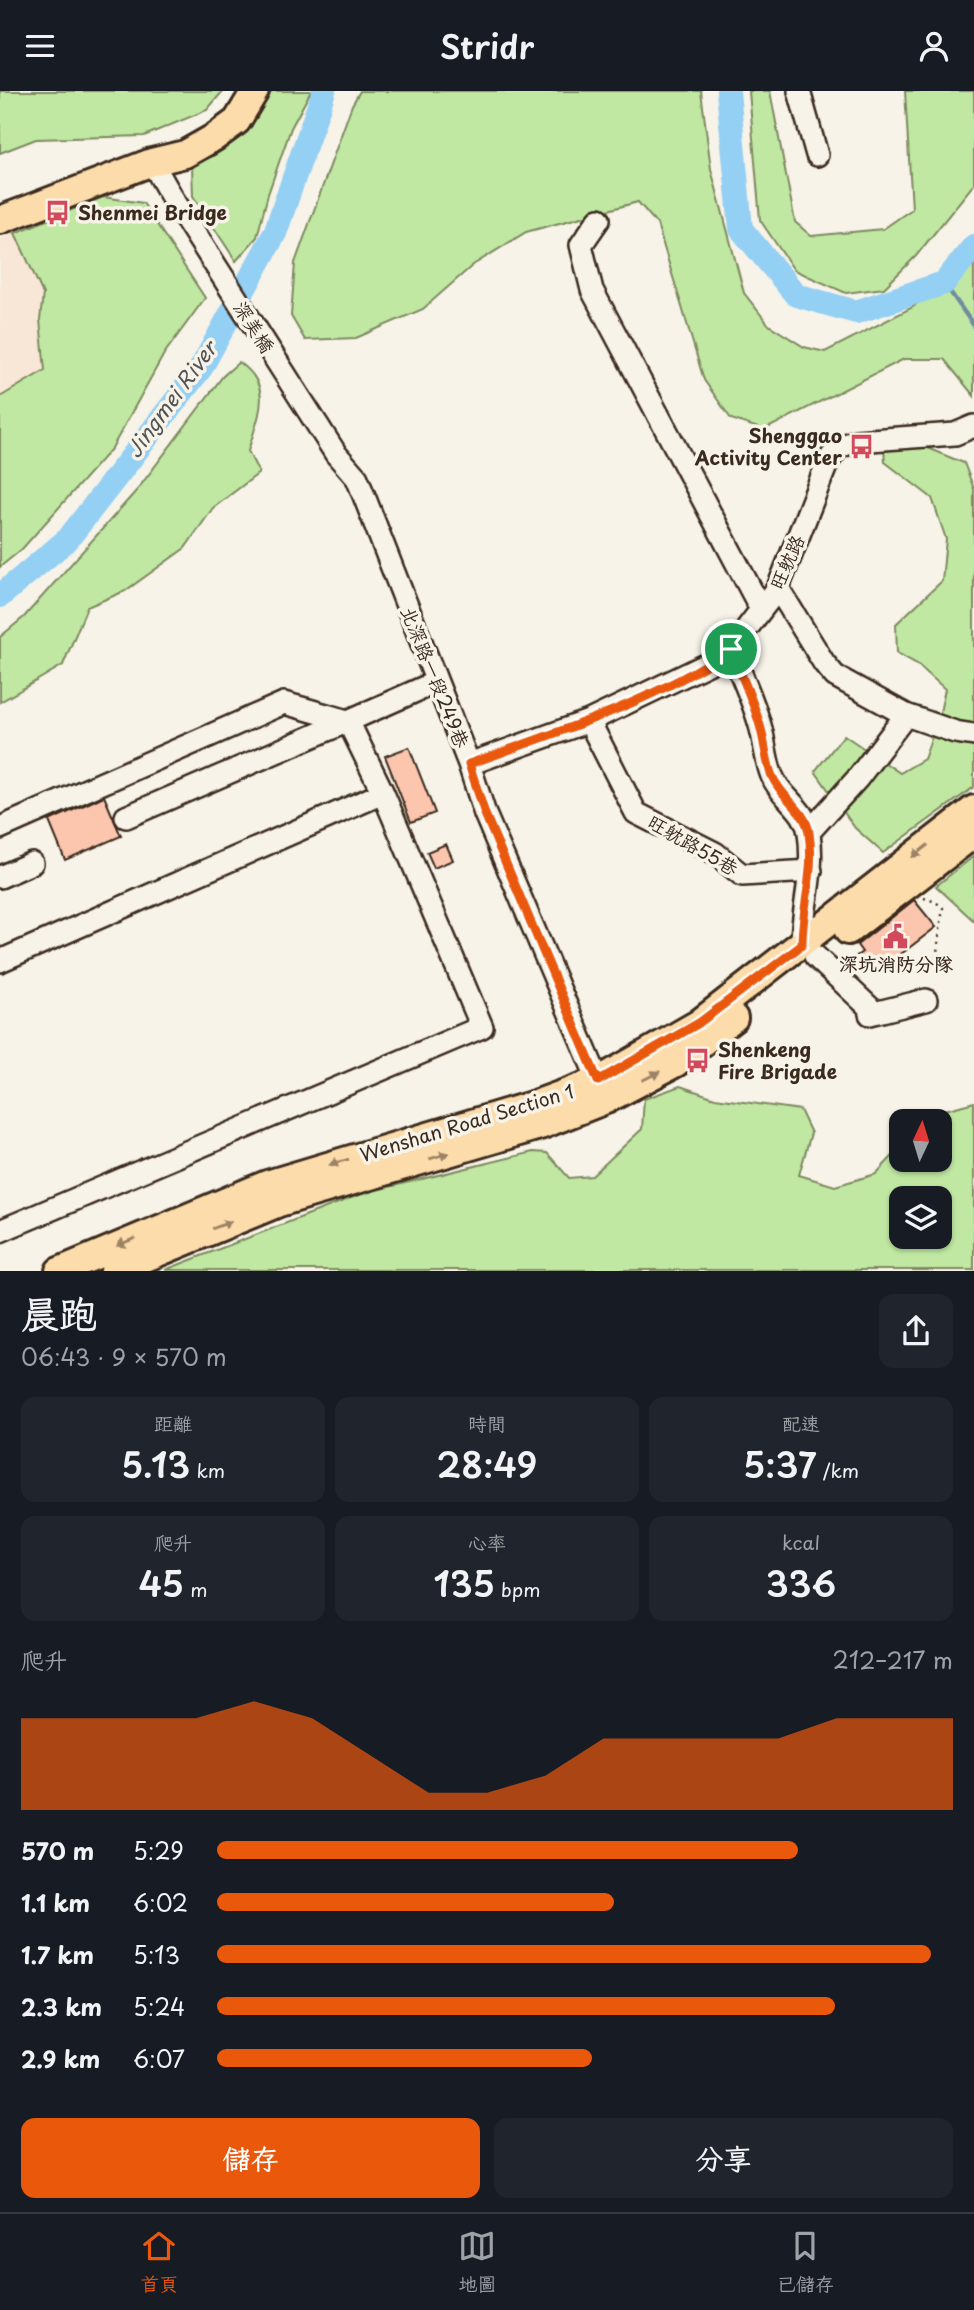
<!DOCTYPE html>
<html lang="zh-TW">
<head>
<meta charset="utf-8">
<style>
  body { margin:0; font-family:"Playpen Sans","LXGW WenKai TC",sans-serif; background:#20242c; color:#f1f3f6; height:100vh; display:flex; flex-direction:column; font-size:26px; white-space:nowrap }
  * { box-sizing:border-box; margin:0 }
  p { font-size:23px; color:#9ea1a6 }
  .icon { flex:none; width:38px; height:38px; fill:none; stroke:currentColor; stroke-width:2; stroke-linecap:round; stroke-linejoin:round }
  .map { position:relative; height:1180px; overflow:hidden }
  .panel { display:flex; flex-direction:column; background:#171b24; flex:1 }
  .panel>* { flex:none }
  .needle { width:46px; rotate:4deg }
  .fabs { position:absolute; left:889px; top:1018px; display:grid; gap:14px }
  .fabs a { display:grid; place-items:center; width:63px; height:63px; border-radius:14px; background:#171b24; box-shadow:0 2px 5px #0004; font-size:35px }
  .pin { position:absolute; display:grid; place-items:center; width:60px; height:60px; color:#fff; margin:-30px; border:4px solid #fff; border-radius:50%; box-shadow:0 2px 7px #0007 }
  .round { display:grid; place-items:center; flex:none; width:74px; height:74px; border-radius:14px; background:#20242c }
  .summary { display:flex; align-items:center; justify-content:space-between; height:119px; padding:0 21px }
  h1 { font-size:38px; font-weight:600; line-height:52px }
  .figures { display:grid; grid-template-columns:repeat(3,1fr); gap:10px; height:119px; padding:7px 21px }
  .figures div { display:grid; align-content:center; border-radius:14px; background:#20242c; text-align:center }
  .figures b { font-size:35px; font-weight:600 }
  .figures small { font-size:19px; font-weight:400 }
  .figures p { font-size:19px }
  .chart { height:196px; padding:14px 21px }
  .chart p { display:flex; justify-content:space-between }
  .chart svg { width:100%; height:126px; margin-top:7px; fill:#ea580c; opacity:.7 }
  .cta { display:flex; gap:14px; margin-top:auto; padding:14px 21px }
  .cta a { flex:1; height:80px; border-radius:14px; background:#ea580c; color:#fff; font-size:28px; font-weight:600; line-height:80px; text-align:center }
  .cta a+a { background:#20242c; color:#f1f3f6 }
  ul { padding:0 21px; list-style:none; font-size:23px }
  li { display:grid; grid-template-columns:112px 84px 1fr; align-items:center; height:52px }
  li i { height:18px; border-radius:9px; background:#ea580c }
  header { display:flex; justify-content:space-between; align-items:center; height:91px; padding:0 21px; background:#171b24; font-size:32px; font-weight:600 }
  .menu { display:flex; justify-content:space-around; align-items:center; height:98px; border-top:2px solid #363941; background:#171b24; font-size:19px; color:#9ea1a6 }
  .menu a { display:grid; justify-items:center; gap:4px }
  .menu .current { color:#ea580c }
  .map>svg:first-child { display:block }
</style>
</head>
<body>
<header><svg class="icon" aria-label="menu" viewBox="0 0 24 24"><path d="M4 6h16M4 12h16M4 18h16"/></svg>Stridr<svg class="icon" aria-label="person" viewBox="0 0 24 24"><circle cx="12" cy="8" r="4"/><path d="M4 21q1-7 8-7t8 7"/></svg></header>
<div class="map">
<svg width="974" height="1180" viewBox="0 0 974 1180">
  <rect width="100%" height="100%" fill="#f7f3e8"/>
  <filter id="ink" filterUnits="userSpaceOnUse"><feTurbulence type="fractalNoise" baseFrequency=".0143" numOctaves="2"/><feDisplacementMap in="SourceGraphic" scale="14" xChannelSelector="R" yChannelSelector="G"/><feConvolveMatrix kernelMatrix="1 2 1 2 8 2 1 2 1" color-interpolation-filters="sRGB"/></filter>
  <g filter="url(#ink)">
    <path fill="#f8e6d6" d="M15,142L43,203L40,229L45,279L0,306V147Z"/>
    <path fill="#c0e8a3" stroke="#7e8960" stroke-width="2" fill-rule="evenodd" d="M0,0H223L207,19L144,45L36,48L0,62Z
      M272,0H311L291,37L268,103L257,146L236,170L193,105L192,75L217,63L245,42Z
      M360,0H701L711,78L744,202L769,234L804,256L825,261L913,216L974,166V305L944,268H904L764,339L731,328L704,289L657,133L638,111L526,141L473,174L423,218L356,247L305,249L291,225L295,172L352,14Z
      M749,0H770L795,131L811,145L883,138L912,118L905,0H974V93L916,165L884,197L846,202L794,179L760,129Z
      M103,106L143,112L205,207L164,263L112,357L22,458L0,476V306L45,279L40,229L43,203L15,142Z
      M239,271C275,296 258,325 248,360L259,382L213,417L185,457L125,500L87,516L63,574L0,611V546L24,526L137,399L223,285Z
      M922,355L964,372L974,398V696L883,762L855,737L815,680L844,644L900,682L924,668L939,626L945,598L917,573L897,562L896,533L942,490L946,448L932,407L885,371L884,357Z
      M974,765V830L936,795Z
      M680,995L715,1007L800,1019L811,1042L799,1084L835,1095L876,1083L901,1056V1069H940V1031H926L934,1022L974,1011V1179H165L364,1102L533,1061L547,1062L569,1087L592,1085L642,1038L644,1008ZM901,1108H940V1146H901Z"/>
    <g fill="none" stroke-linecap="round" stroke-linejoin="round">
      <path stroke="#708d9e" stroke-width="4.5" d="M944,192L974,235"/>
      <path stroke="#94cff4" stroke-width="24" d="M728,0L741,138L796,204L856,221L944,192L974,155
        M0,505L68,448L201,277L275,142L324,0"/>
    </g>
    <path fill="#fbc6ad" stroke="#3b2a1e" stroke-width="2" d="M409,656L435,722L411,731L385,665Z
      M104,705L121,745L65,769L49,730Z
      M446,753L453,769L434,777L427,761Z
      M914,809L936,836L879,880L873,872L859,882L850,870L862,861L857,854Z"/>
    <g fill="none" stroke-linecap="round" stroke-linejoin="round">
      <defs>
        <path id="minor" d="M799,0L817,64
          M152,71L173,108L336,363L357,387L469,673L485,723L604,1003
          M599,128L581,154L592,199L761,518
          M778,497L824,572L835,585L906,624L955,641L974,644
          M731,558C741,584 754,611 761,638C765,653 766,671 772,685C781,707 806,718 809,742C815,782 802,815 802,854
          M589,630L636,722L715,762L742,784L811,780
          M469,673L589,630L708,573L731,558L778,497L828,370L839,356L856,350L955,343L974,335
          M126,726L348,630
          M0,737L284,612L348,630
          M809,741L857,688L906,624
          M0,786L32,772
          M815,865L869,916L870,923L926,909
          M0,870L383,702
          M0,1140L482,936L383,702L348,630L436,591"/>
        <path id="major" d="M0,129L152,71L185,63L215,46L237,30L255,0
          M848,840L974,743
          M59,1180L267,1093L535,1013L598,990L699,932L974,718
          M114,1180L279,1112L543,1034L606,1009L676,972L734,927"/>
      </defs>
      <use href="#minor" stroke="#3b2a1e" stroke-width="26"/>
      <use href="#major" stroke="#3b2a1e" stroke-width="32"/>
      <path stroke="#3b2a1e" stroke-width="2.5" stroke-dasharray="2 5" stroke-linecap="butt" d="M924,807L936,811L943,817L936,868"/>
      <use href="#minor" stroke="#f7f3e8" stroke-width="21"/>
      <use href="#major" stroke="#fddcac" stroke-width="26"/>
    </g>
    <defs><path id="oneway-solid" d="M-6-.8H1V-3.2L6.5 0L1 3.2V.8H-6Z" transform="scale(1.75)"/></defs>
    <g fill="#9c8365">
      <use href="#oneway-solid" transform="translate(920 760) rotate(142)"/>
      <use href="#oneway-solid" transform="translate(651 985) rotate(-27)"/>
      <use href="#oneway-solid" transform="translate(439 1065) rotate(-17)"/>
      <use href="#oneway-solid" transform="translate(339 1071) rotate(164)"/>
      <use href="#oneway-solid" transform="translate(222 1134) rotate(-21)"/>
      <use href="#oneway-solid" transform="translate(126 1151) rotate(157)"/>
    </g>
  </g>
  <g fill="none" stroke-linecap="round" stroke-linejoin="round" filter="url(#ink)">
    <defs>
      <path id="route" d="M731,558C741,584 754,611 761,638C765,653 766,671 772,685C781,707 806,719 809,742C815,782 802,815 802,854L699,932L598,990L485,723L469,673C555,642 656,610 731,558Z"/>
    </defs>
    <use href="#route" stroke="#fff" stroke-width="14"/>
    <use href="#route" stroke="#ea580c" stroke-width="9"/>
  </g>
  <defs>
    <symbol id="bus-bare" viewBox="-9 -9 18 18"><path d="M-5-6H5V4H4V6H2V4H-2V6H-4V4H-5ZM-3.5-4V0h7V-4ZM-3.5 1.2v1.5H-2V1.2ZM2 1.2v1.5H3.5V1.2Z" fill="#d1495b" stroke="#f7f3e8" stroke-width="2.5" paint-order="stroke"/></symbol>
    <symbol id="civic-bare" viewBox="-9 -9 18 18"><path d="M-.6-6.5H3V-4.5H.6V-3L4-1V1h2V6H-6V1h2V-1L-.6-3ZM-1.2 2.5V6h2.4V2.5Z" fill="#d1495b" stroke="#f7f3e8" stroke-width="2.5" paint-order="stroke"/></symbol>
  </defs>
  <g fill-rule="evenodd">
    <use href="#bus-bare" x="40" y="104" width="35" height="35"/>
    <use href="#bus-bare" x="844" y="338" width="35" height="35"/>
    <use href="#civic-bare" x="878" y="828" width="35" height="35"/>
    <use href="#bus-bare" x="680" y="952" width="35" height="35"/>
  </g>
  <g text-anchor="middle" stroke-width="7" stroke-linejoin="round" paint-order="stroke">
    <g font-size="19" font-weight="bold" fill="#3b2a1e" stroke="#f7f3e8" text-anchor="start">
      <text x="78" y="129">Shenmei Bridge</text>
      <text x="842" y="352" text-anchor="end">Shenggao<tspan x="842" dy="22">Activity Center</tspan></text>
      <text x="896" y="880" text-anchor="middle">深坑消防分隊</text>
      <text x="718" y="966">Shenkeng<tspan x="718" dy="22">Fire Brigade</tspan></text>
    </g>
    <g font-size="19" fill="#3b2a1e" stroke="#f7f3e8">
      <text transform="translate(254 236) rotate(57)" y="7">深美橋</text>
      <text transform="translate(787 471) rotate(-66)" y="7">旺躭路</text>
      <text transform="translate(435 586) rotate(68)" y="7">北深路一段249巷</text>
      <text transform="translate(693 754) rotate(30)" y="7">旺躭路55巷</text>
      <text transform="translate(467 1032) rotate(-17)" y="7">Wenshan Road Section 1</text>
    </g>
    <g font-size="21" font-style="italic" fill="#515354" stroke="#f7f3e8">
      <text transform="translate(172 309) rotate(-54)" y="7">Jingmei River</text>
    </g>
  </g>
</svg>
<div class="fabs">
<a><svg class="needle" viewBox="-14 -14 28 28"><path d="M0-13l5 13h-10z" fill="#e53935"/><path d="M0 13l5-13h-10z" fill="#9ea1a6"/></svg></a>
<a><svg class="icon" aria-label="layers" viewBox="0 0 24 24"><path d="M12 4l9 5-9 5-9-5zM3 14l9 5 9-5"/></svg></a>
</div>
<div class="pin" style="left:731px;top:558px;background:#1e9e55"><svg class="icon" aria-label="arrive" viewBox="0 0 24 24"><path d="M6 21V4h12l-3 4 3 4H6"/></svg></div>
</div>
<section class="panel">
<div class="summary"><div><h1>晨跑</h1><p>06:43 · 9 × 570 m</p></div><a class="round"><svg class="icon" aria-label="share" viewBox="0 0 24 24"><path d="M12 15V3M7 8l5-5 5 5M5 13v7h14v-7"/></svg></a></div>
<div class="figures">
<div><p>距離</p><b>5.13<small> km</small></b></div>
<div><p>時間</p><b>28:49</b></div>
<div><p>配速</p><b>5:37<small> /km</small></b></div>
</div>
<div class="figures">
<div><p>爬升</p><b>45<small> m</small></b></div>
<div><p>心率</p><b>135<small> bpm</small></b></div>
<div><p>kcal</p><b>336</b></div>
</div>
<div class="chart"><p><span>爬升</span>212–217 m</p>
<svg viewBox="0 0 160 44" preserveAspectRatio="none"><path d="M0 44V12L10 12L20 12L30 12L40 6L50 12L60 25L70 38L80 38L90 32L100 19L110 19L120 19L130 19L140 12L150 12L160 12V44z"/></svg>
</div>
<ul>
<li><b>570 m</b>5:29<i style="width:79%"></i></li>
<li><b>1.1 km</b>6:02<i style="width:54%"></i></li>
<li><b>1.7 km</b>5:13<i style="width:97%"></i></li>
<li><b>2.3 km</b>5:24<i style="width:84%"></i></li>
<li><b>2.9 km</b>6:07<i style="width:51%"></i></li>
</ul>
<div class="cta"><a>儲存</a><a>分享</a></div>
</section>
<nav class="menu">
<a class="current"><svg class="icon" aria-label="home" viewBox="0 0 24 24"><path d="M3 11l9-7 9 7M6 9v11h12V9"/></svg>首頁</a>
<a><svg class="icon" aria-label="map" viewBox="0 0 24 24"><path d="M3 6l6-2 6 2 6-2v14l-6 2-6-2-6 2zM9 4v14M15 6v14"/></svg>地圖</a>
<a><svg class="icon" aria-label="saved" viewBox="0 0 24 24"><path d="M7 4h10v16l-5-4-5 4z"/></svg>已儲存</a>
</nav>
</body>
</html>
